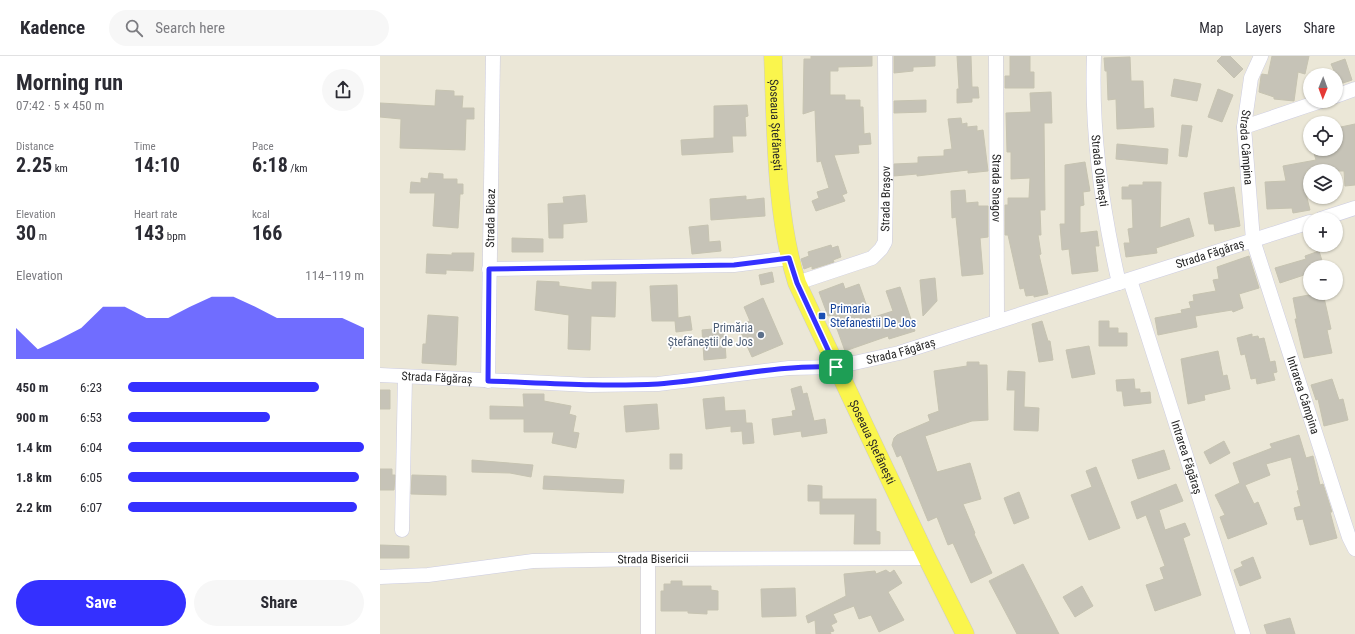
<!DOCTYPE html>
<html lang="en">
<head>
<meta charset="utf-8">
<style>
  body { margin:0; font-family:"Roboto Condensed",sans-serif; background:#f7f7f7; color:#2b2b33; height:100vh; display:flex; flex-direction:column; font-size:15px; white-space:nowrap }
  * { box-sizing:border-box; margin:0 }
  p { font-size:13px; color:#7c7c81 }
  .icon { flex:none; width:22px; height:22px; fill:none; stroke:currentColor; stroke-width:2; stroke-linecap:round; stroke-linejoin:round }
  .map { position:relative; flex:1; overflow:hidden }
  .sheet { display:flex; flex-direction:column; background:#fff; width:380px }
  .sheet>* { flex:none }
  .needle { width:26px; rotate:181deg }
  .tools { position:absolute; left:923px; top:12px; display:grid; gap:8px }
  .tools a { display:grid; place-items:center; width:40px; height:40px; border-radius:50%; background:#fff; box-shadow:0 1px 3px #0004; font-size:20px }
  .pin { position:absolute; display:grid; place-items:center; width:34px; height:34px; color:#fff; margin:-17px; border-radius:8px; box-shadow:0 2px 6px #0006 }
  .round { display:grid; place-items:center; flex:none; width:42px; height:42px; border-radius:21px; background:#f7f7f7 }
  .overview { display:flex; align-items:center; justify-content:space-between; height:68px; padding:0 16px }
  h1 { font-size:22px; font-weight:700; line-height:30px }
  .figures { display:grid; grid-template-columns:repeat(3,1fr); gap:6px; height:68px; padding:4px 16px }
  .figures div { display:grid; align-content:center }
  .figures b { font-size:20px; font-weight:700 }
  .figures small { font-size:11px; font-weight:400 }
  .figures p { font-size:11px }
  .chart { height:112px; padding:8px 16px }
  .chart p { display:flex; justify-content:space-between }
  .chart svg { width:100%; height:72px; margin-top:4px; fill:#3430ff; opacity:.7 }
  .button { display:flex; gap:8px; margin-top:auto; padding:8px 16px }
  .button a { flex:1; height:46px; border-radius:24px; background:#3430ff; color:#fff; font-size:16px; font-weight:700; line-height:46px; text-align:center }
  .button a+a { background:#f7f7f7; color:#2b2b33 }
  ul { padding:0 16px; list-style:none; font-size:13px }
  li { display:grid; grid-template-columns:64px 48px 1fr; align-items:center; height:30px }
  li i { height:10px; border-radius:5px; background:#3430ff }
  header { display:flex; align-items:center; gap:24px; box-sizing:border-box; height:56px; padding:0 20px; background:#fff; border-bottom:1px solid #e1e1e2 }
  header strong { font-size:19px }
  nav { display:flex; gap:22px; margin-inline-start:auto; font-size:14px }
  .search { width:280px; height:36px; background:#f7f7f7; display:flex; align-items:center; gap:10px; box-sizing:border-box; padding:0 14px; border-radius:22px; color:#7c7c81; font-size:15px }
  main { display:flex; flex:1; min-height:0 }
  .map>svg:first-child { display:block }
</style>
</head>
<body>
<header>
<strong>Kadence</strong>
<div class="search"><svg class="icon" aria-label="search" viewBox="0 0 24 24"><circle cx="10" cy="10" r="6"/><path d="M15 15l6 6"/></svg>Search here</div>
<nav><a>Map</a><a>Layers</a><a>Share</a></nav>
</header>
<main>
<section class="sheet">
<div class="overview"><div><h1>Morning run</h1><p>07:42 · 5 × 450 m</p></div><a class="round"><svg class="icon" aria-label="share" viewBox="0 0 24 24"><path d="M12 15V3M7 8l5-5 5 5M5 13v7h14v-7"/></svg></a></div>
<div class="figures">
<div><p>Distance</p><b>2.25<small> km</small></b></div>
<div><p>Time</p><b>14:10</b></div>
<div><p>Pace</p><b>6:18<small> /km</small></b></div>
</div>
<div class="figures">
<div><p>Elevation</p><b>30<small> m</small></b></div>
<div><p>Heart rate</p><b>143<small> bpm</small></b></div>
<div><p>kcal</p><b>166</b></div>
</div>
<div class="chart"><p><span>Elevation</span>114–119 m</p>
<svg viewBox="0 0 160 44" preserveAspectRatio="none"><path d="M0 44V25L10 38L20 32L30 25L40 12L50 12L60 19L70 19L80 12L90 6L100 6L110 12L120 19L130 19L140 19L150 19L160 25V44z"/></svg>
</div>
<ul>
<li><b>450 m</b>6:23<i style="width:81%"></i></li>
<li><b>900 m</b>6:53<i style="width:60%"></i></li>
<li><b>1.4 km</b>6:04<i style="width:100%"></i></li>
<li><b>1.8 km</b>6:05<i style="width:98%"></i></li>
<li><b>2.2 km</b>6:07<i style="width:97%"></i></li>
</ul>
<div class="button"><a>Save</a><a>Share</a></div>
</section>
<div class="map">
<svg width="975" height="578" viewBox="0 0 975 578">
  <rect width="100%" height="100%" fill="#ebe7d7"/>
  <path fill="#c6c3b7" stroke="#c6c3b1" d="M431,0H492V10L458,11V15H450V39H465V44H480V51H483L484,78L490,77L491,88L478,89L479,97L454,99L467,137L462,139L465,145L436,155L432,145L439,142L437,136L449,132L441,105L437,106L435,54L423,58L424,3H431Z
    M514,0H555V10L533,11V15L514,17Z
    M577,0H591L592,31H598L599,42H592V46L577,47V33H579Z
    M630,0H650V16H654V32H625V20H630Z
    M842,0H850L863,13L854,22L837,5Z
    M892,0H929L925,18L918,16L914,45L894,43V41L879,36L881,20L882,18L888,19Z
    M750,1L751,25H763L764,53L773,52L774,71L737,73L736,43L728,44L727,15H725L724,2Z
    M965,3L972,24L960,28L951,8Z
    M794,23L821,28L817,45L791,40Z
    M838,33L853,39L842,66L828,61Z
    M56,34L74,35V40H83L82,52H94V63H86L85,94L20,92L21,63L0,61V47L55,50Z
    M671,36L672,67H664L665,154H660L661,179H658L661,198L659,199L668,238L654,241V239L646,240L644,232L640,233L628,179H625V149H628V142H649L650,122L631,123V96H627L626,57L651,56L650,37Z
    M546,44V56L514,57V45Z
    M367,49L368,60L365,61L366,80H352L353,96L302,99L301,84L334,82V50Z
    M581,62L582,68L587,67V71L597,70V75L603,74L608,115L588,117V114L537,120V118L514,120V108L538,107V101L564,100V94L572,93L568,63Z
    M975,68V129L965,130L964,115H926L930,133L925,134L930,154L913,157L912,152L887,153L885,126L906,125L903,110L936,104L934,97L956,93V72Z
    M802,69L812,70L807,101L799,100Z
    M737,88L788,93L787,108L736,103Z
    M705,106L710,135L703,136L704,149L700,150V177L717,175L719,190H715L718,215L692,218L689,193L682,194L680,168H685V109Z
    M49,117L63,118V123H77V128H83V138H80L78,172L53,170L55,137H30L31,126L41,127V122L48,123Z
    M763,126H781L780,172L809,162L814,180L776,192L777,197L746,201L744,187H750L748,173L753,172L752,143H742V131H749V129H763Z
    M854,131L860,170L835,175L834,168H829L824,137Z
    M585,134L586,147L598,146V150H608V181L600,182L603,218L582,220L576,161L572,162L571,135Z
    M205,139L207,166L183,168V182H169L168,148L184,147L183,141Z
    M366,140V144L384,142L385,160L331,164L330,143Z
    M328,169L329,186L340,185L341,195L312,198L309,171Z
    M132,182L163,183V196H132Z
    M451,189L452,192L458,190L461,201L453,204L454,206L432,213V210L424,213L421,203L429,200L428,196Z
    M939,195L944,211H930V217L900,227L895,212L926,203L925,200Z
    M72,197H94L93,215L66,214V218L46,217L47,198L72,199Z
    M869,200L879,232L859,238L863,252L853,256L852,254L815,260L817,271L778,279L775,262L802,257L801,254L811,252L809,246L814,245L813,239L836,235L833,224L839,223L837,211Z
    M392,216L394,226L381,229L379,219Z
    M555,222L557,245L543,260L540,224Z
    M157,225L179,226V230L212,234V226H236L235,261L211,260L210,294L188,293L189,259L155,254Z
    M463,227L465,233L479,228L491,262L513,255L506,235L520,231L535,275L509,283L508,280L465,295L452,259L448,260L439,236Z
    M297,229L298,262L310,260L312,274L296,276L295,265H272L270,230Z
    M939,237H943L951,273L947,274L952,297L924,302L915,263H917L913,242Z
    M383,242L403,288L372,301L358,270L370,265L364,251Z
    M48,259L78,261L76,309L42,307L43,288H46Z
    M662,265L668,285H670L673,304L659,306L652,268Z
    M719,265H729V272H738V277H747V290H719Z
    M344,272L346,302L324,304L322,274Z
    M872,278V281L878,280L879,283L884,282L890,306L895,305L897,316L893,317L895,324L877,328L876,322L871,323L865,298L861,299L857,282Z
    M709,290L715,318L692,322L686,294Z
    M838,295L843,320L847,319L850,333L824,339L825,344L808,348L801,303Z
    M587,306H599V309H607L608,364L592,365L545,380L557,416L590,407L601,443L583,448L595,477L594,478L612,517L591,527L573,487L568,489L557,461L548,465L521,399L517,401L512,389L514,382L517,379L550,365L548,359L559,355L554,315L587,310Z
    M628,315L645,316L644,351L659,352L658,375L634,374L635,334H627Z
    M754,323L755,333H760V337L770,336L771,347L744,350L742,335H737L736,324Z
    M952,323L959,344L963,343L968,364L944,370L938,343L936,344L931,329Z
    M421,330L423,338L427,337L434,365L445,363L447,377L422,381L421,375L394,379L392,363L413,360L412,355L416,354L411,333Z
    M0,334H10V353H0Z
    M143,338H164V345L191,350L189,358L196,360L193,376L199,377L196,392L172,387L174,376H144V363H110V350L144,351Z
    M344,341L345,355L365,354L366,367H372L374,387L363,388L362,375L351,376V370L326,373L323,343Z
    M277,348L279,373L246,376L244,350Z
    M919,379L926,402L933,400L940,429L943,428L952,456H950L957,482L930,489L923,463L917,464L914,452L921,450L917,435L919,434L911,401L886,408L890,419L865,429L874,448L878,446L887,468L848,483L840,461L845,459L835,439L860,427L853,407L892,392L890,388Z
    M844,385L850,397L830,408L824,396Z
    M784,394L790,413L758,423L752,404Z
    M290,398H302V413H290Z
    M92,404L153,409L151,421L130,417L92,416Z
    M716,411L740,472L709,484L691,439L712,431L706,415Z
    M0,413H12V419H15L14,434H0Z
    M32,419L66,420V439L31,438Z
    M164,420L244,424L243,437L163,433Z
    M796,428L803,445L779,454L785,474L805,467L810,479L803,482L821,539L775,555L766,529L784,523L780,512L785,510L766,459L757,463L751,446Z
    M428,429L442,430V443H496V475L500,476V488H474L475,458H440V445H428Z
    M639,436L649,462L634,468L624,442Z
    M0,489L29,490V502H0Z
    M873,501L881,522L860,530L854,514L863,510L861,506Z
    M643,508L679,578H637L609,525Z
    M506,514L510,517L514,514L522,527L508,536L524,564L499,576L491,559L479,563L474,550L453,558L457,566L451,569L454,575L450,576L451,578H436L435,564L428,567L426,560L466,540L464,518L495,515L496,518Z
    M291,525H302V530H331V534L338,535V554H327V558L308,557V555H281V535H284V528H291Z
    M702,530L713,550L695,561L683,541Z
    M415,532L416,560L382,561L381,533Z
    M910,562L915,578H887L884,569Z"/>
  <g fill="none" stroke-linecap="round" stroke-linejoin="round">
    <defs>
      <g id="minor">
        <path id="s1" d="M616,0L617,264"/>
        <path id="s2" d="M714,0C711,76 722,153 739,227"/>
        <path id="s3" d="M881,0L871,22L864,71L873,184L969,481L975,493"/>
        <path d="M956,40L975,33"/>
        <path d="M864,71L941,45"/>
        <path d="M941,163L975,152"/>
        <path d="M109,213L354,209L409,202"/>
        <path id="s4" d="M750,224L863,578"/>
        <path id="s5" d="M417,227L492,202L501,193L505,186L506,128L505,0"/>
        <path id="s6" d="M0,319L210,329L278,328L409,312L456,311L519,297L930,166"/>
        <path id="s7" d="M108,325L113,0"/>
        <path d="M22,474L25,321"/>
        <path id="s8" d="M0,521L48,519L153,505L268,503L547,502"/>
        <path d="M268,578V503"/>
      </g>
      <g id="major">
        <path id="s9" d="M393,0C396,73 395,158 417,227L547,502L585,578"/>
      </g>
    </defs>
    <use href="#minor" stroke="#cccce2" stroke-width="15"/>
    <use href="#major" stroke="#cbcbcb" stroke-width="19"/>
    <use href="#minor" stroke="#fff" stroke-width="14"/>
    <use href="#major" stroke="#faf54d" stroke-width="18"/>
  </g>
  <g fill="none" stroke-linecap="round" stroke-linejoin="round">
    <defs>
      <path id="route" d="M409,202L417,227L456,311C396,308 337,324 278,328C221,331 164,327 108,325L109,213L354,209Z"/>
    </defs>
    <use href="#route" stroke="#fff" stroke-width="8"/>
    <use href="#route" stroke="#3430ff" stroke-width="5"/>
  </g>
  <rect fill="#1a4fb4" stroke="#fff" stroke-width="1.5" x="438" y="256" width="8" height="8" rx="2"/>
  <circle fill="#5c6f8a" stroke="#fff" stroke-width="1.5" cx="381" cy="279" r="4"/>
  <g text-anchor="middle" stroke-width="3.5" stroke-linejoin="round" paint-order="stroke">
    <g font-size="12" fill="#272727" stroke="#fff">
      <text dy="4" stroke="none"><textPath href="#s9" startOffset="69">Șoseaua Ștefănești</textPath></text>
      <text dy="4" stroke="none"><textPath href="#s3" startOffset="94">Strada Câmpina</textPath></text>
      <text dy="4" stroke="none"><textPath href="#s2" startOffset="115">Strada Olănești</textPath></text>
      <text dy="4" stroke="none"><textPath href="#s1" startOffset="132">Strada Snagov</textPath></text>
      <text dy="4" stroke="none"><textPath href="#s5" startOffset="143">Strada Brașov</textPath></text>
      <text dy="4" stroke="none"><textPath href="#s7" startOffset="163">Strada Bicaz</textPath></text>
      <text dy="4" stroke="none"><textPath href="#s6" startOffset="848">Strada Făgăraș</textPath></text>
      <text dy="4" stroke="none"><textPath href="#s6" startOffset="524">Strada Făgăraș</textPath></text>
      <text dy="4" stroke="none"><textPath href="#s6" startOffset="57">Strada Făgăraș</textPath></text>
      <text dy="4" stroke="none"><textPath href="#s3" startOffset="350">Intrarea Câmpina</textPath></text>
      <text dy="4" stroke="none"><textPath href="#s9" startOffset="405">Șoseaua Ștefănești</textPath></text>
      <text dy="4" stroke="none"><textPath href="#s4" startOffset="186">Intrarea Făgăraș</textPath></text>
      <text dy="4" stroke="none"><textPath href="#s8" startOffset="274">Strada Bisericii</textPath></text>
    </g>
    <g font-size="12" fill="#164399" stroke="#fff" text-anchor="start">
      <text x="450" y="257">Primaria<tspan x="450" dy="14">Stefanestii De Jos</tspan></text>
    </g>
    <g font-size="12" fill="#4e5e75" stroke="#fff" text-anchor="end">
      <text x="373" y="276">Primăria<tspan x="373" dy="14">Ștefăneștii de Jos</tspan></text>
    </g>
  </g>
</svg>
<div class="tools">
<a><svg class="needle" viewBox="-14 -14 28 28"><path d="M0-13l5 13h-10z" fill="#e53935"/><path d="M0 13l5-13h-10z" fill="#7c7c81"/></svg></a>
<a><svg class="icon" aria-label="locate" viewBox="0 0 24 24"><circle cx="12" cy="12" r="6"/><path d="M12 2v4M12 18v4M2 12h4M18 12h4"/></svg></a>
<a><svg class="icon" aria-label="layers" viewBox="0 0 24 24"><path d="M12 4l9 5-9 5-9-5zM3 14l9 5 9-5"/></svg></a>
<a>+</a>
<a>−</a>
</div>
<div class="pin" style="left:456px;top:311px;background:#1e9e55"><svg class="icon" aria-label="arrive" viewBox="0 0 24 24"><path d="M6 21V4h12l-3 4 3 4H6"/></svg></div>
</div>
</main>
</body>
</html>
